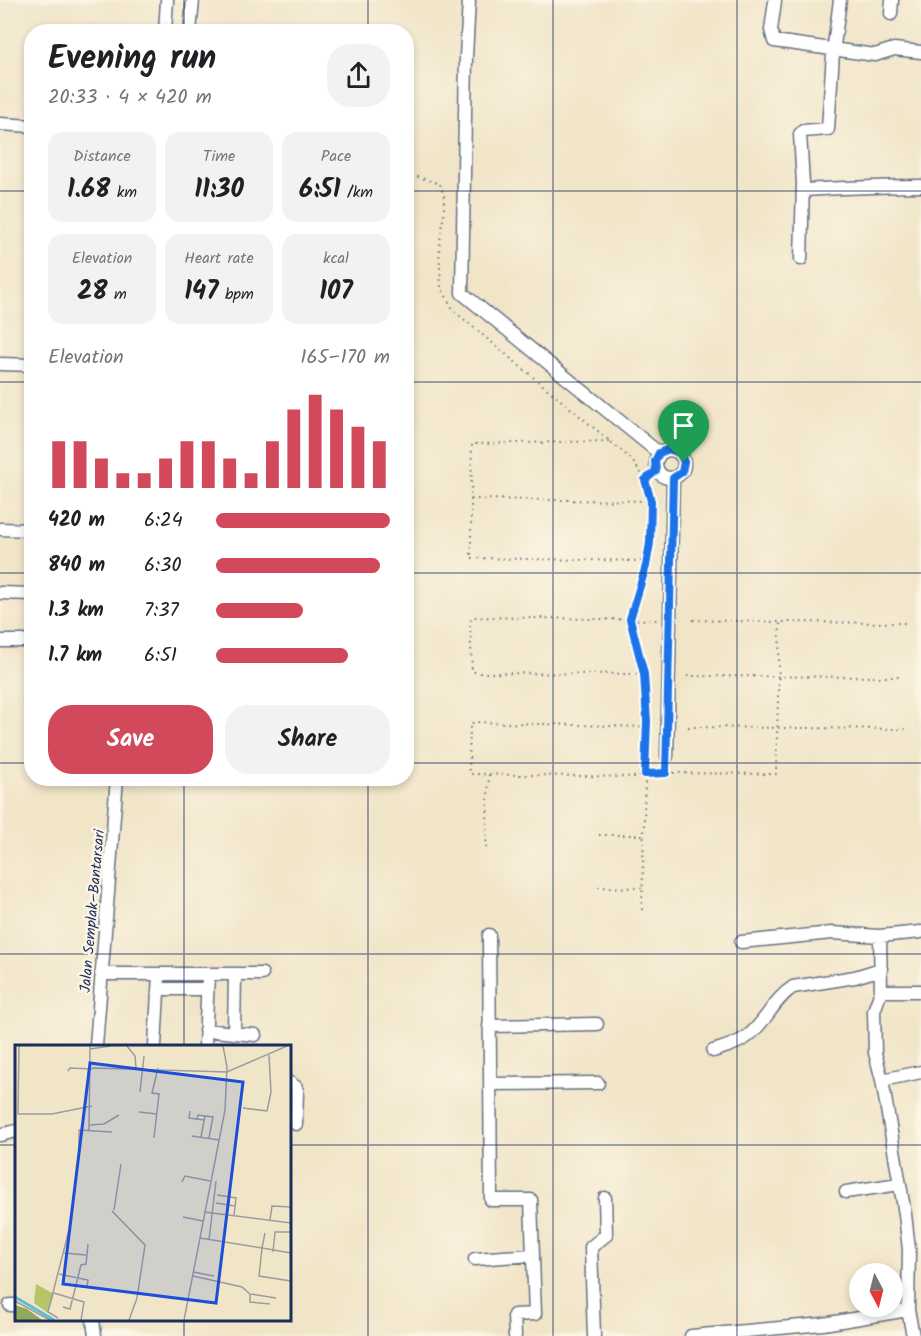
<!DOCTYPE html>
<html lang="en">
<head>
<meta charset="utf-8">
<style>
  body { margin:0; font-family:Kalam,sans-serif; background:#f2f2f2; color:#202124; height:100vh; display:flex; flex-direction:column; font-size:22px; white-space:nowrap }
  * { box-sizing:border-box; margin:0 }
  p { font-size:20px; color:#757577 }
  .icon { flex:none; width:33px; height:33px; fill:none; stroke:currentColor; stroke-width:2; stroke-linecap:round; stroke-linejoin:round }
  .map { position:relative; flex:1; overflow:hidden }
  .drawer { position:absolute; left:24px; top:24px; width:390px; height:762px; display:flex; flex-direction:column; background:#fff; border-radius:24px; box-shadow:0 3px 9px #0003 }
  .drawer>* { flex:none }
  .needle { width:39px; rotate:173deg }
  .fabs { position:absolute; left:849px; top:1263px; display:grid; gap:12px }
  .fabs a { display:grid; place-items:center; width:54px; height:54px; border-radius:50%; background:#fff; box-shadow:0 3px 9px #0003; font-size:30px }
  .pin { position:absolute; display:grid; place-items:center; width:51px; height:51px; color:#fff; margin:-62px -26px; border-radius:50% 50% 50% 0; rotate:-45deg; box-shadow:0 0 6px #0007 }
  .pin .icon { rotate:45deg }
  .round { display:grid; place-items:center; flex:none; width:63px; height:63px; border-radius:24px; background:#f2f2f2 }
  .head { display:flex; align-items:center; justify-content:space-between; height:102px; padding:0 24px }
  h1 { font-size:33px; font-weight:800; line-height:45px }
  .stats { display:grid; grid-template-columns:repeat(3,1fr); gap:9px; height:102px; padding:6px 24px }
  .stats div { display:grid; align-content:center; border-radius:15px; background:#f2f2f2; text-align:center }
  .stats b { font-size:26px; font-weight:800 }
  .stats small { font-size:16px; font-weight:400 }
  .stats p { font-size:16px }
  .chart { height:168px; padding:12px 24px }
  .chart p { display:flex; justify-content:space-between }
  .chart svg { width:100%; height:108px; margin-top:6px; stroke:#d1495b; stroke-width:6 }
  .primary-button { display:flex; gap:12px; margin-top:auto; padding:12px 24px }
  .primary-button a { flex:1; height:69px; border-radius:24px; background:#d1495b; color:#fff; font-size:24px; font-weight:800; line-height:69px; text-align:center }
  .primary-button a+a { background:#f2f2f2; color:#202124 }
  ul { padding:0 24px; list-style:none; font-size:20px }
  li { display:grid; grid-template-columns:96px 72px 1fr; align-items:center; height:45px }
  li i { height:15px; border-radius:8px; background:#d1495b }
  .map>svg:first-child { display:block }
</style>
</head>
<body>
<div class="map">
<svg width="921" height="1336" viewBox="0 0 921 1336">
  <rect width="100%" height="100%" fill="#fcf5e5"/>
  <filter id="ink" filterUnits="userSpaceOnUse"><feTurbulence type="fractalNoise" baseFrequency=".0167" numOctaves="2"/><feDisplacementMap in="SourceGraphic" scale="12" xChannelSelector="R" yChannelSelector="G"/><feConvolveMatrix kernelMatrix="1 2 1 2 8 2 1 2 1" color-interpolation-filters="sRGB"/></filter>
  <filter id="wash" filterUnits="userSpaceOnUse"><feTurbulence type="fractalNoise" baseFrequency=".008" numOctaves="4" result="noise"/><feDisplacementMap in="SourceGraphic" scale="24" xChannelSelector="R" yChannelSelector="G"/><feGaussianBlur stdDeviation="1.35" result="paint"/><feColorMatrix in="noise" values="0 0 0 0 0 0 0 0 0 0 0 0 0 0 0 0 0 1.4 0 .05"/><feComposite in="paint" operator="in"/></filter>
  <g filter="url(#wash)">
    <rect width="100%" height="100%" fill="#f1e5c8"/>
  </g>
  <g filter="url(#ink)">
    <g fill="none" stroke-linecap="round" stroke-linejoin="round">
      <defs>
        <path id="minor" d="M469,0L466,57L462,293L659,453
          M775,1L771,30L774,41L875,55L894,49L921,52
          M891,14L892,0
          M165,32L167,0
          M190,32L193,0
          M0,124L32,126
          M803,190C843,188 881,186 921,186
          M801,259L803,183L800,134L803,131L828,129L833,53L840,0
          M0,364L32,365
          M656 464a14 14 0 1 1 28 0a14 14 0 1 1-28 0Z
          M0,529L32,530
          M0,593L32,594
          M0,641H32
          M667,756L673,479
          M489,935L491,1200H531L535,1314L514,1315L515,1336
          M880,936L881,991L874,1011L875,1053L882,1080L905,1214L909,1250L908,1310L913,1336
          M741,942L832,933L880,936L921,932
          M101,974H262
          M159,989H207
          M881,991H921
          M489,1026L597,1024
          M205,1030L255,1035
          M234,1032L235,975
          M96,1046L117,778
          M155,1046L159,974
          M205,1046L208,975
          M713,1051C725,1047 738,1044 748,1036C766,1022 774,999 793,987L855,977L881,969
          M882,1080L921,1072
          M290,1083L296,1087L297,1091L296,1124
          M490,1084L598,1083
          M0,1135L16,1131
          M846,1192L899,1184
          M475,1259L533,1255
          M10,1305H16
          M93,1320L95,1336
          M594,1336L591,1247L606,1235L605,1198
          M691,1336L823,1324L908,1310"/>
      </defs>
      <use href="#minor" stroke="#666f83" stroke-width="15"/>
      <path stroke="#666f83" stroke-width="2" stroke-dasharray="1.5 4.5" stroke-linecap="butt" d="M406,173L440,184L444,196V212L439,247L441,287L454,311L630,458L646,480
        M609,441L472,444L471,499L651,501
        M471,499V558L647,561
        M693,620L780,622
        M643,674L477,673L472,671L470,622L473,617L658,620
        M687,676L901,677
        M647,727L474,722L470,725L469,771L471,774L636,777L645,774C647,744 650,702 644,673C640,656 629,637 630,619C631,605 639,588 643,575C652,544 654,511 646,480L656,471
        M688,727L905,729
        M666,768V773H670L776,774L780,622L906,623
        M599,835H643
        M486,848L489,774
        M598,887L642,888
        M642,910L645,774L666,773"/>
      <use href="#minor" stroke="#fff" stroke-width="12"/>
    </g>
  </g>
  <g fill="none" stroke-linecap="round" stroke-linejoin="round" filter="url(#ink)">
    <defs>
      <path id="route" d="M669,449L680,453L684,462L682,472L673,478L666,773L645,774L647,721L644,674L630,619L646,566L650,543L651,501L645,480L656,471L655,461L659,453Z"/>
    </defs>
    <use href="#route" stroke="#fff" stroke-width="12"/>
    <use href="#route" stroke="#1a73e8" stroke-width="8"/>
  </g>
  <path fill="none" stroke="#1b2f5e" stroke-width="1.5" stroke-opacity="0.55" d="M184,0V32M368,0V32M553,0V1336M737,0V1336M0,191H32M406,191H921M0,382H32M406,382H921M0,573H32M406,573H921M0,763H32M406,763H921M184,778V1046M368,778V1336M0,954H921M0,1145H16M290,1145H921M184,1320V1336"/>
  <g text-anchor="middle" stroke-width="5" stroke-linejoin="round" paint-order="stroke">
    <g font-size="15" fill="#1b2f5e" stroke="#fcf5e5">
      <text transform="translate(92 911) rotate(-85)" y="5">Jalan Semplak–Bantarsari</text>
    </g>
  </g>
  <g transform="translate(15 1045)">
    <rect width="276" height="276" fill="#f1e5c8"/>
    <path d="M21,239L39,249L33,268L19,258Z" fill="#b5c567"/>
    <path d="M0,260L12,264L27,275H0Z" fill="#90aa5c"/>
    <path fill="none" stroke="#59bed7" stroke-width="3" d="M0,252L39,275"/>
    <path fill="none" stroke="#9b9c9e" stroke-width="1.5" d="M4,1L3,69H37L77,61M112,1L120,11L121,23M75,4L96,1M77,23L212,27L272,1M53,26L55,23L77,24M125,47L129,11M228,63L252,66L256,47L254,10M175,66L174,73L189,75M124,67L142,69M182,74L183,70L198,72L194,93M75,80L89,79L104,70M74,85L75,1M177,91L204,95M186,92L190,71M139,93L144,49L137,48L143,23M64,102V85L97,87M167,137L170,131L195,136M202,150L221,153L219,171M201,158L220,161M99,165L106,119M189,167L276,178M101,170L97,166L130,200L122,253L114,275M168,172L188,176M255,175L257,161L276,162M250,188L247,203L276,208M185,193L247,203L244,231L276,236M194,195L201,136M258,207L260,187H276M49,208L71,210M178,227L199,231M44,229L73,235L72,242M178,231L227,242L235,249V257L255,259M39,248L69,257L66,275M236,249L261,253M0,256L35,275M48,262L55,264L66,220L71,219L73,199M43,273L33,267L54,185M169,275L210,65L212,22L208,1"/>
    <path fill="#1d4ed8" fill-opacity="0.15" stroke="#1d4ed8" stroke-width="3" d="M75,18L228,37L201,258L48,239Z"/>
    <rect width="276" height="276" fill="none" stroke="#1b2f5e" stroke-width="3"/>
  </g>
</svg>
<div class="fabs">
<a><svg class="needle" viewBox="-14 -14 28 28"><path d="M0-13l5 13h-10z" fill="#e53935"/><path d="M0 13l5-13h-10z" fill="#757577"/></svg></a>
</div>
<div class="pin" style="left:684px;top:462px;background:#1e9e55"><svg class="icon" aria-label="arrive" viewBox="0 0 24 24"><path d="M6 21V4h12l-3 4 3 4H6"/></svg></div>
<section class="drawer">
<div class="head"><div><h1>Evening run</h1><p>20:33 · 4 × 420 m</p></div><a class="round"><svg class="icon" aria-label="share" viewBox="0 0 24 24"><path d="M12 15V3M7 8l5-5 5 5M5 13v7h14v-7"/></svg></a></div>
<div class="stats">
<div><p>Distance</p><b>1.68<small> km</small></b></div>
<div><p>Time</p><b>11:30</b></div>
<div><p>Pace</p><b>6:51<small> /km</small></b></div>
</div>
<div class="stats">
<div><p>Elevation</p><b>28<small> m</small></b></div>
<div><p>Heart rate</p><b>147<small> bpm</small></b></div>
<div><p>kcal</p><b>107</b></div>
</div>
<div class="chart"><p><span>Elevation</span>165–170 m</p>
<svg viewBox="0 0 160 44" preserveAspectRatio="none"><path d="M5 44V25M15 44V25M25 44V32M35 44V38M45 44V38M55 44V32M65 44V25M75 44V25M85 44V32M95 44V38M105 44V25M115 44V12M125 44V6M135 44V12M145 44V19M155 44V25"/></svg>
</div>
<ul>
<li><b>420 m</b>6:24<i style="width:100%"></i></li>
<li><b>840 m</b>6:30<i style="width:94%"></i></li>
<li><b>1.3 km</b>7:37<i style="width:50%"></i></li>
<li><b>1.7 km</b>6:51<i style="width:76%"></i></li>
</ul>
<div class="primary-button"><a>Save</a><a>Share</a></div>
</section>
</div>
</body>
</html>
